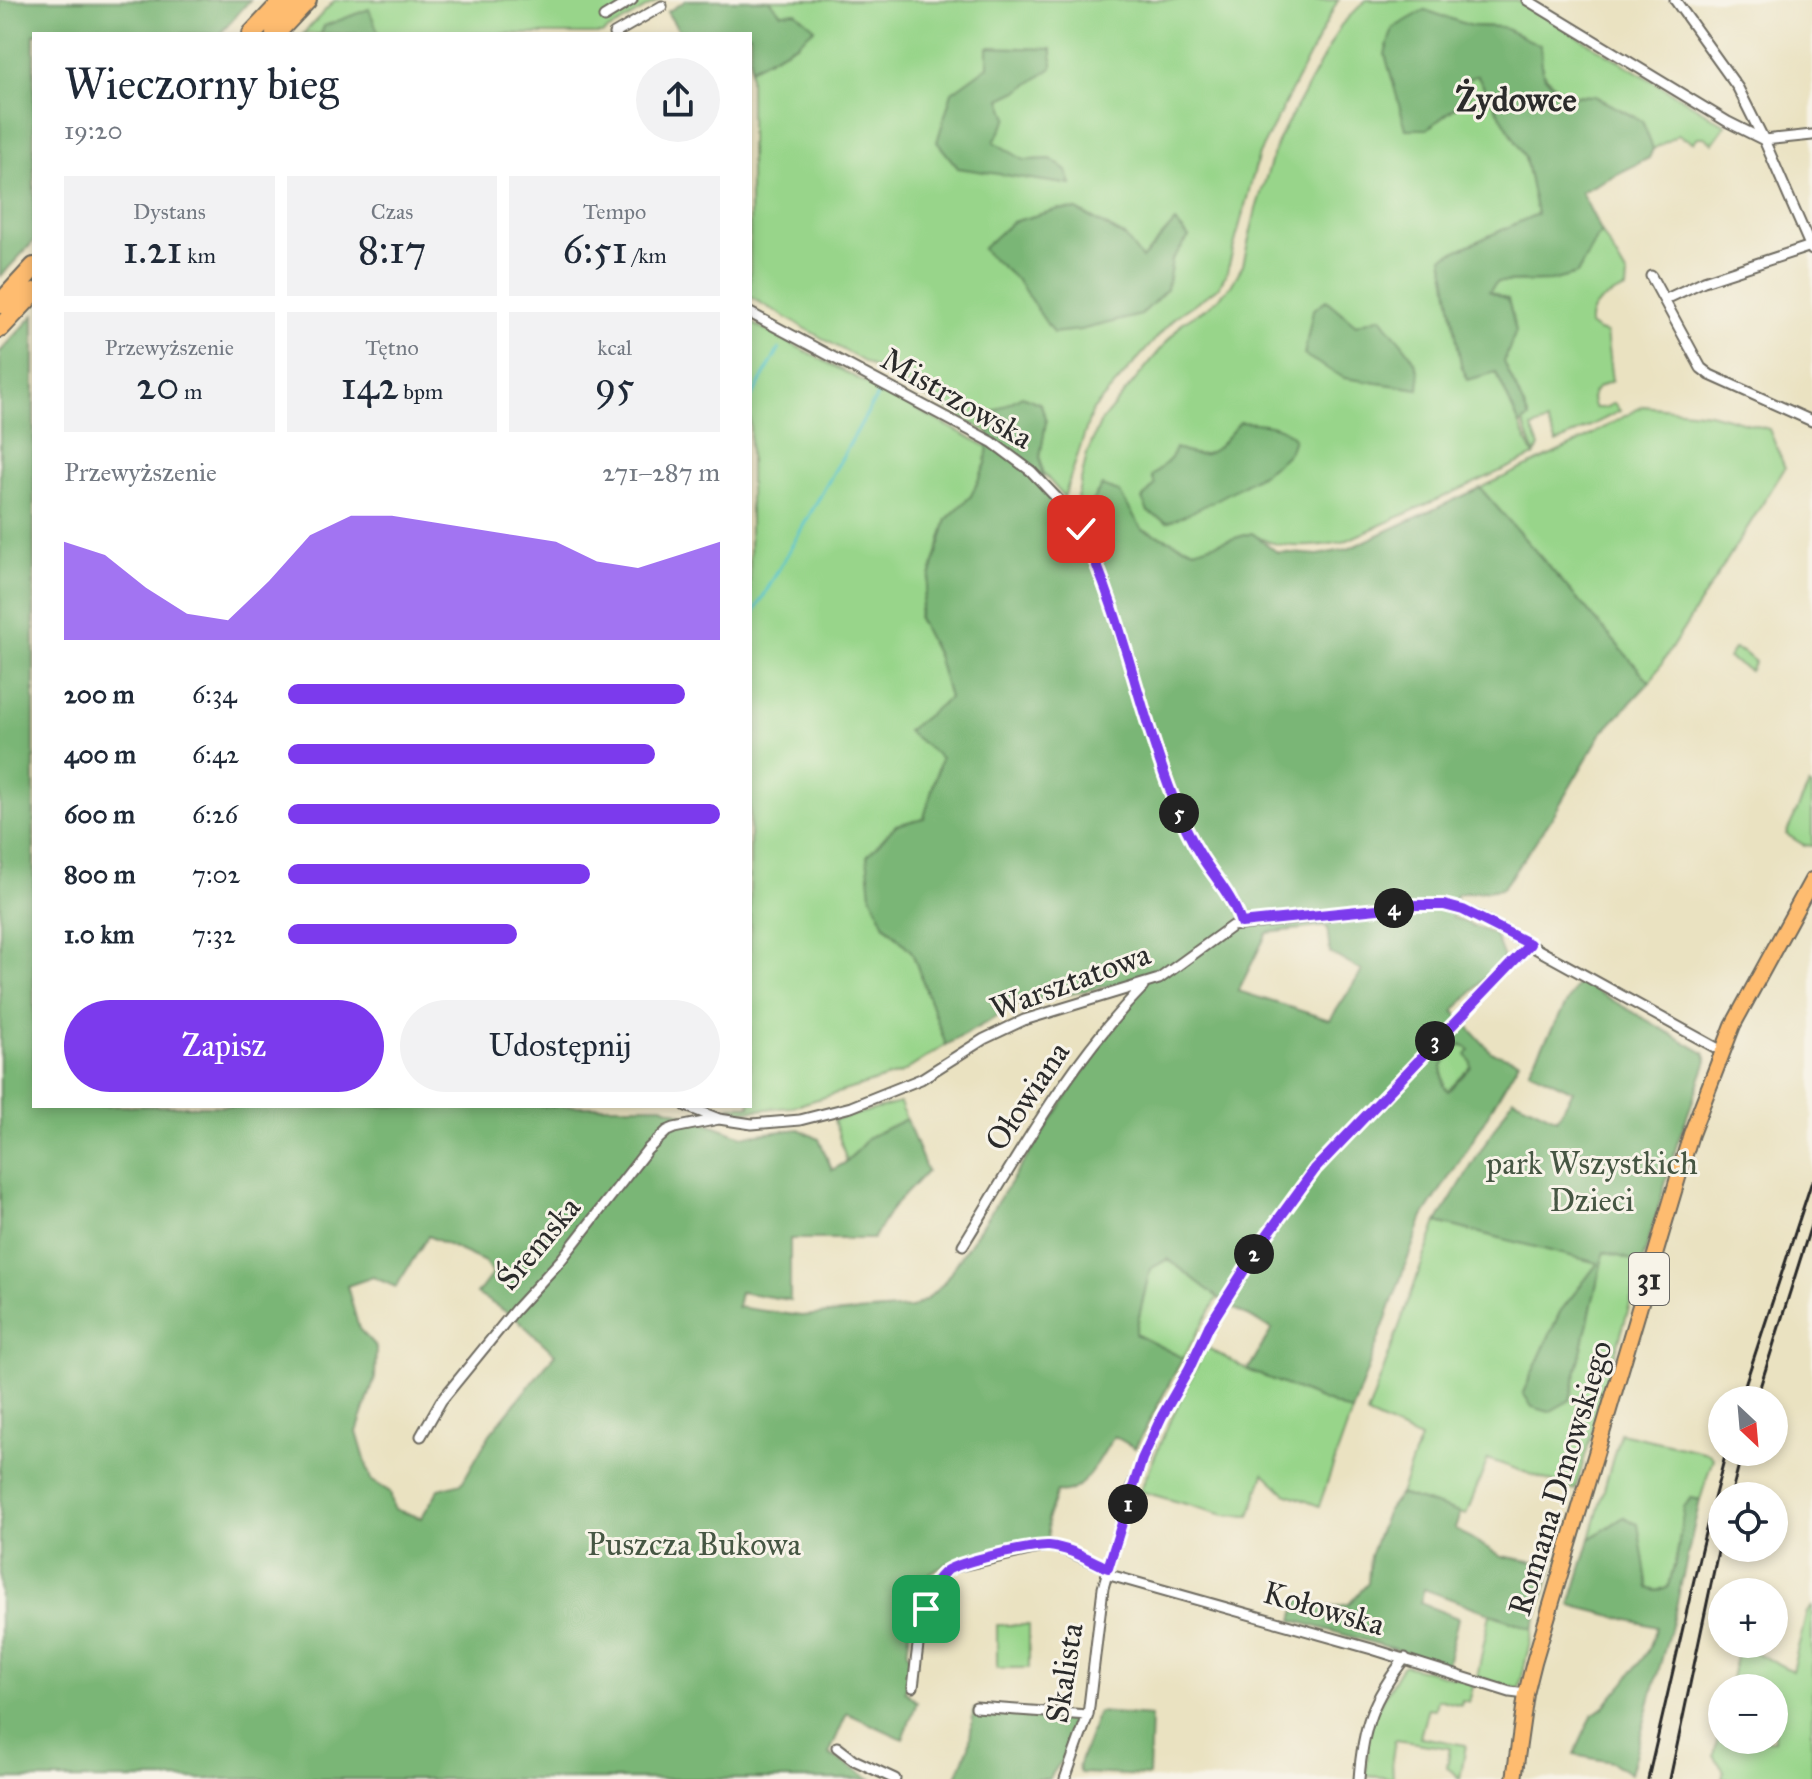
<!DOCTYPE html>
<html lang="pl">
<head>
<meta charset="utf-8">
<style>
  body { margin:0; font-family:"IM FELL Great Primer",serif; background:#f2f2f3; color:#1f2937; height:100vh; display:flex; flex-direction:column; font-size:30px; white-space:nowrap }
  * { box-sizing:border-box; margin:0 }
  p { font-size:26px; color:#747a83 }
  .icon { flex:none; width:44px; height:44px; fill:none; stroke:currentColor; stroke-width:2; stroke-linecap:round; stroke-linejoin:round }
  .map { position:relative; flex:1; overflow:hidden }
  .panel { position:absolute; left:32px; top:32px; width:720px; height:1076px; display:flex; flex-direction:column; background:#fff; border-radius:0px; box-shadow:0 4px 12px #0003 }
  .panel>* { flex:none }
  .needle { width:52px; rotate:154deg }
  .tools { position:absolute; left:1708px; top:1386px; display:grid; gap:16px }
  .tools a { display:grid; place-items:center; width:80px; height:80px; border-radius:50%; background:#fff; box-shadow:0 4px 12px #0003; font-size:40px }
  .pin { position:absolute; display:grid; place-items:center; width:68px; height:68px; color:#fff; margin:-34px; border-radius:16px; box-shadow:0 4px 12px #0006 }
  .km { position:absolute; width:40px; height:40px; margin:-20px; border-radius:50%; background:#222; color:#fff; font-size:22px; line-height:40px; text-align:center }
  .round { display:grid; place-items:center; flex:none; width:84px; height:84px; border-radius:42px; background:#f2f2f3 }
  .headline { display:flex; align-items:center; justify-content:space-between; height:136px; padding:0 32px }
  h1 { font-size:44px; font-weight:600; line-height:60px }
  .figures { display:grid; grid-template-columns:repeat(3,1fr); gap:12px; height:136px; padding:8px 32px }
  .figures div { display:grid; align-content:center; border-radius:0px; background:#f2f2f3; text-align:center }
  .figures b { font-size:40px; font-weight:600 }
  .figures small { font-size:22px; font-weight:400 }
  .figures p { font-size:22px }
  .chart { height:224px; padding:16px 32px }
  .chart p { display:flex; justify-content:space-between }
  .chart svg { width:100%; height:144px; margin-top:8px; fill:#7c3aed; opacity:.7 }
  .cta { display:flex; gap:16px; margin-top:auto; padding:16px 32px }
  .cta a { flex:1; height:92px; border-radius:48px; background:#7c3aed; color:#fff; font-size:32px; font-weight:600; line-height:92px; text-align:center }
  .cta a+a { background:#f2f2f3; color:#1f2937 }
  ul { padding:0 32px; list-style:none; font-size:26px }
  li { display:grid; grid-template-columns:128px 96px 1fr; align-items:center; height:60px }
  li i { height:20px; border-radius:10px; background:#7c3aed }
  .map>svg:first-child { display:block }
</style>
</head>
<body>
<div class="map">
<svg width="1812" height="1779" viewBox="0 0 1812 1779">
  <rect width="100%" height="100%" fill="#f7f3e8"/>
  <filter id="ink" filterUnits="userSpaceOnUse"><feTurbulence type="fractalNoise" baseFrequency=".0125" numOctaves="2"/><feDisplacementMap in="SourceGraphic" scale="16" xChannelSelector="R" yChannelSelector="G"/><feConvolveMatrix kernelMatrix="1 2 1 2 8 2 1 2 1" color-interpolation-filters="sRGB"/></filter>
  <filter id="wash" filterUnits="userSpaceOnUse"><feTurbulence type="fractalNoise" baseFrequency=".006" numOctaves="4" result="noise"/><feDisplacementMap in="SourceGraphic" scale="32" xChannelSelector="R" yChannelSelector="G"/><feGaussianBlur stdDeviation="1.8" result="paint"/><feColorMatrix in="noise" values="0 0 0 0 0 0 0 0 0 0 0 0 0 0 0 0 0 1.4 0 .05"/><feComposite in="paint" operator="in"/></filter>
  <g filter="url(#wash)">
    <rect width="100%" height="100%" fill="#eae2c1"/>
    <path fill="#98d58a" stroke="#62805a" stroke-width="2" d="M335,0H659L602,34H303Z
      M769,0H1338L1259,154L1227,272L1219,287L1175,317L1092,411L1064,497L1042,472L1040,457L1046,422L1041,404L1022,396L994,412L989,433L750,297V69L798,43L781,13Z
      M1366,0H1517L1726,125L1713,143L1704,137H1698L1693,142L1678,135L1653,149L1642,121L1595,96L1563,95L1502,27L1471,26L1425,10L1406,129H1427L1469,97L1460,83L1477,75L1525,157L1537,214L1443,257L1534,456L1343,542C1315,547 1275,551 1252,533L1194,550L1142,529L1118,492L1102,486L1086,510L1077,498L1087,454L1100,423L1183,322L1212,304L1231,286L1243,265L1256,209L1278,140L1341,25Z
      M1602,233L1627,276L1626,289C1608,297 1588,303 1590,325L1598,331L1606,333L1612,381C1599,386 1586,392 1595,408H1605L1614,403L1620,411L1557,443L1547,422L1532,428L1539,447L1535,454L1523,423L1529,418L1503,362L1516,331L1488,291L1497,282L1551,281L1577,274L1597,237Z
      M750,322L988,447L986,463L971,496L947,519L918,618C930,641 949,674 949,700C949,740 935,781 924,818L896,825L885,925L912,952L946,1045L902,1073L792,1107L741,1111L729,1106H750Z
      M1643,406L1709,413L1769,429L1785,468L1650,682L1480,488L1573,445Z
      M1734,649L1743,652L1755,662L1750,671L1728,658Z
      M1809,785L1812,787V846L1804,845L1786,834Z
      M1461,1044L1470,1050L1471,1067L1448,1091L1444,1086L1442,1066Z
      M900,1103L906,1119L869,1137L847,1162L834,1120Z
      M1437,1222L1598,1263L1560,1312L1523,1393L1570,1400L1604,1251L1642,1263L1575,1490L1488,1459L1466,1515L1400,1494L1420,1439L1367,1415Z
      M1168,1259L1218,1297L1183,1358L1135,1334L1150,1269Z
      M1206,1347L1248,1370L1352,1412L1319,1506L1285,1493L1264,1473L1250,1516L1224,1515L1140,1491L1168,1425Z
      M1620,1433L1708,1453L1713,1458L1700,1500L1691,1498L1669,1586L1657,1591L1648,1589L1624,1517L1590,1539Z
      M1812,1607V1779H1722L1724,1771L1714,1756L1722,1719V1740H1774V1688H1729L1739,1644L1792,1671L1807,1612Z
      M1490,1614L1533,1629L1519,1689L1477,1677Z
      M997,1625H1029V1668H997Z
      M1405,1665L1474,1683L1469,1702L1462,1700L1461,1705L1437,1699L1435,1709L1428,1708L1420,1737L1466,1745L1460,1779L1447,1767L1450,1748L1395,1740L1392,1759L1393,1778L1366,1776L1369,1730L1374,1714L1401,1668Z"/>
    <path fill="#7ab676" stroke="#527050" stroke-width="2" fill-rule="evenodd" d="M0,0H250L220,34H34V241L0,277Z
      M687,0H769L781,13L796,12L815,28L798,43L750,69V34H681L667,12Z
      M369,9L379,34H321L324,26Z
      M1425,10L1471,26L1502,27L1540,45L1543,75L1563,95L1594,96L1642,121L1653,149L1649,158L1581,192L1602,233L1597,237L1577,274L1551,281L1497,282L1489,291L1508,299L1516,331L1504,362L1529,418L1520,425L1496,372L1468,380L1461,365L1443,257L1537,214L1525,157L1477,75L1460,83L1470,96L1427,129H1406L1385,54L1393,28Z
      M988,47L1052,49V68L1022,89L1001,99L1008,118L994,142L1024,160L1051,159L1067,171L1071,185L958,168L937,142L952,92L988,66Z
      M1059,209L1077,210L1124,236L1142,259L1175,222L1189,237L1172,260L1167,289L1141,315L1080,330L1053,333L1018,281L982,249L1012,222Z
      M1326,300L1356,325L1381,317C1397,341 1424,358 1419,389L1344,378L1304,355L1313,310Z
      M34,315V1106H662L742,1136L799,1129L819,1139L832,1170L847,1162L869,1137L906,1119L927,1171L892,1208L873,1239H790V1300L740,1292L737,1307L801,1316L911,1308L927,1299L943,1284L1115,1024L1134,1000V980L1071,994L1025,1001L946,1045L912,952L885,925L871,895L867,856L896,825L924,818L941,758L907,731L949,698L937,655L918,618L947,519L971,496L986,464L990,425L994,412L1022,396L1041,404L1046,422L1040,457L1044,490L1068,521L1086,510L1102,486L1119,492L1142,529L1194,550L1252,533L1277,552L1318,555L1348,549L1480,488L1650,682L1601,734L1550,821L1502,889L1457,894L1452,917L1495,935L1504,958L1454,1011L1491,1052L1519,1061L1470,1145L1423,1217L1352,1412L1248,1370L1272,1329L1229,1306L1168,1259L1150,1269L1135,1334L1183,1358L1135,1448L1114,1436C1100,1456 1084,1497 1057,1492L1047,1520L1049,1542C1020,1544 930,1557 918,1586C911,1603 910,1634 907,1653L913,1659L905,1691L917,1702L903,1739L847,1713L829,1754L871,1779H0V352ZM1327,926L1330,953L1362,971L1330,1020L1238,991L1267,933ZM1461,1044L1470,1050L1466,1055L1471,1062V1067L1448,1091L1444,1086L1442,1066ZM428,1236L485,1262L492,1274L477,1294L516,1318L555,1354L490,1434L462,1483L439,1489L421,1518L394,1509L390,1492L371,1480L357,1432L375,1378L376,1347L359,1329L347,1286L373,1277L396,1287Z
      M1240,422C1259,423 1281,423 1294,438C1293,442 1292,446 1290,450C1280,469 1190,515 1167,522L1148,512L1142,499L1155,485L1152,476L1171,458L1175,448C1212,465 1217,447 1240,422Z
      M1579,981L1704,1053L1707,1061L1677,1144L1642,1263L1604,1252L1570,1400L1549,1412L1532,1407L1523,1393L1560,1312L1598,1263L1437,1222L1513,1098L1557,1119L1573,1091L1529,1070Z
      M1400,1494L1460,1513L1455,1529L1501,1556L1553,1565L1533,1629L1424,1589L1420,1603L1458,1618L1447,1664L1293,1620L1299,1598L1327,1608L1349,1604L1368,1583L1370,1556L1386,1513Z
      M1691,1498L1700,1500L1675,1611L1630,1774L1612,1762L1574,1755L1593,1714L1603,1708L1625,1682L1648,1651L1657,1627L1570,1605L1590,1539L1624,1517L1638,1524L1648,1588L1657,1591L1669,1586L1677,1555L1684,1507Z
      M974,1709L1078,1718L1067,1752L1049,1779H956L969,1746Z
      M1098,1712L1151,1716L1149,1776L1080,1773L1078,1767Z"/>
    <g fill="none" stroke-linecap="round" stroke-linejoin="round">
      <path stroke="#57c5cc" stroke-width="3" d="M750,400L779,349
        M750,620L878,394"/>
    </g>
  </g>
  <g filter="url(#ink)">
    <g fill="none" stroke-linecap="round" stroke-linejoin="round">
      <defs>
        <path id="street" d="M1527,0L1728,122L1764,140
          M1675,0L1738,88L1764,140L1812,250
          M604,17L632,0
          M614,34L662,6
          M1764,140L1812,135
          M1651,276L1701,368L1710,375L1812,421
          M1664,300L1704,281L1811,246
          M750,313L992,442L1031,471L1075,517L1105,584L1162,766L1180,814L1198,851L1233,902L1241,923
          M686,1106L719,1119L752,1124L800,1120L851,1107L921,1079L984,1039L1024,1020L1159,979L1232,926L1416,905H1444L1475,915L1722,1051
          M963,1245C1018,1156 1069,1062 1143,987
          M421,1436L441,1401L515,1310L561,1260L647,1150L667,1131L674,1128L719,1119
          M1106,1574L1372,1649L1510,1692L1526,1694
          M913,1687C918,1652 919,1588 951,1568L1047,1546L1062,1549L1108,1568
          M976,1707L1088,1715
          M837,1747L854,1760L895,1779
          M1065,1779L1088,1715L1103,1588L1132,1486L1162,1416L1189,1369L1209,1326L1262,1242L1315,1169L1530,944
          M1359,1779C1363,1726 1372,1700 1405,1658"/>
        <path id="primary" d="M1514,1779L1526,1694L1534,1662L1691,1134L1733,1025L1812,880"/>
        <path id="highway" d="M252,34L284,0
          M275,34L307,0
          M0,304L34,267
          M0,328L34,292"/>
      </defs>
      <use href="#street" stroke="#6e6b60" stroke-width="13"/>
      <use href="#primary" stroke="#6e6b60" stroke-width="18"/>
      <use href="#highway" stroke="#6e6b60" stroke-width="22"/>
      <use href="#street" stroke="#fff" stroke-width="9"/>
      <use href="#primary" stroke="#febc70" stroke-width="14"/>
      <use href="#highway" stroke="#febc70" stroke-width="18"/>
      <path stroke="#2b2b2b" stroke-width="3" d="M1740,1400L1812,1181
        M1756,1400L1812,1222
        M1731,1496L1742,1452
        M1648,1779L1702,1545L1726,1452
        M1670,1779L1722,1532"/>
    </g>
  </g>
  <g fill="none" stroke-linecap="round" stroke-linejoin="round" filter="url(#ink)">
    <defs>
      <path id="route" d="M926,1609C929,1595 934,1580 946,1571C958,1562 1034,1545 1049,1546C1070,1548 1090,1560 1108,1568L1142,1459L1162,1416L1189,1369L1209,1326L1262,1242L1315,1169L1530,944L1463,910L1444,905H1416L1241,923C1233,897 1215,878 1201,856C1189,837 1180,816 1172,795C1138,708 1122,614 1081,529"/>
    </defs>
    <use href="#route" stroke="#fff" stroke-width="16"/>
    <use href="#route" stroke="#7c3aed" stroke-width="10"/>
  </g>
  <g text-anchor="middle" stroke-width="6" stroke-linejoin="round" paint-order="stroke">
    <rect fill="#f7f3e8" stroke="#686764" stroke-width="2" x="1629" y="1253" width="40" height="52" rx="6"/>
    <g font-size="30" font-weight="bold" fill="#2b2b2b">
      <text x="1649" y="1289">31</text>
    </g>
    <g font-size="32" fill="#2b2b2b" stroke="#f7f3e8">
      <text transform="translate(957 398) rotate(30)" y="11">Mistrzowska</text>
      <text transform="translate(1070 981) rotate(-20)" y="11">Warsztatowa</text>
      <text transform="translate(1027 1096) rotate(-56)" y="11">Ołowiana</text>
      <text transform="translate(538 1243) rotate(-50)" y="11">Śremska</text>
      <text transform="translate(1560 1478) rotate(-73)" y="11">Romana Dmowskiego</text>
      <text transform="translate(1324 1608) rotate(16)" y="11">Kołowska</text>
      <text transform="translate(1064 1673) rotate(-81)" y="11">Skalista</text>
    </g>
    <g font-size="32" fill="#465643" stroke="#f7f3e8">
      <text x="1592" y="1174">park Wszystkich<tspan x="1592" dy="37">Dzieci</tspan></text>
      <text x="694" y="1555">Puszcza Bukowa</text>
    </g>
    <g font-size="34" font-weight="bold" fill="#2b2b2b" stroke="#f7f3e8">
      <text x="1516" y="111">Żydowce</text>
    </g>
  </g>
</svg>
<div class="tools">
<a><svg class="needle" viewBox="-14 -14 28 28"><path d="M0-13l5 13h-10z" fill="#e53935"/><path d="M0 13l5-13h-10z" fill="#747a83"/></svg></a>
<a><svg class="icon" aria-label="locate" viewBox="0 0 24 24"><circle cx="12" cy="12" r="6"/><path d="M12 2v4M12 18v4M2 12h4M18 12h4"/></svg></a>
<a>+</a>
<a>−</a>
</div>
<div class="pin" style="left:926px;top:1609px;background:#1e9e55"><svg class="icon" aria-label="arrive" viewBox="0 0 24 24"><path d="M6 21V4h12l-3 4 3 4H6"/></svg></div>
<div class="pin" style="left:1081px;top:529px;background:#d93025"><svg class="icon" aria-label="check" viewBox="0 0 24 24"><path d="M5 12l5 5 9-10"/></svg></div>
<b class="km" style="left:1128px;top:1504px">1</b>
<b class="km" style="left:1254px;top:1254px">2</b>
<b class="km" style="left:1435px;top:1041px">3</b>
<b class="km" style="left:1394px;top:908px">4</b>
<b class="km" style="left:1179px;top:813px">5</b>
<section class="panel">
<div class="headline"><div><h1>Wieczorny bieg</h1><p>19:20</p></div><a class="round"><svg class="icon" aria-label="share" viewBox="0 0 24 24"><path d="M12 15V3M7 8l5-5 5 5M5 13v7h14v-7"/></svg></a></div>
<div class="figures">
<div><p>Dystans</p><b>1.21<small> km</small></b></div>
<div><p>Czas</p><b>8:17</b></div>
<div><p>Tempo</p><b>6:51<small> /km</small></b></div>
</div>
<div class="figures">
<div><p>Przewyższenie</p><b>20<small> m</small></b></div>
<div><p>Tętno</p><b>142<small> bpm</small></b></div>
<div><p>kcal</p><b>95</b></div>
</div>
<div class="chart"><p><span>Przewyższenie</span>271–287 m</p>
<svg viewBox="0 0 160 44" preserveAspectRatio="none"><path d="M0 44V14L10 18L20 28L30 36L40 38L50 26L60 12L70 6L80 6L90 8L100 10L110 12L120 14L130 20L140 22L150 18L160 14V44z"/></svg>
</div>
<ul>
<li><b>200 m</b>6:34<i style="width:92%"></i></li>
<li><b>400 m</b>6:42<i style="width:85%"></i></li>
<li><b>600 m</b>6:26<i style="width:100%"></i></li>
<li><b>800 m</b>7:02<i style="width:70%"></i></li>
<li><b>1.0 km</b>7:32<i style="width:53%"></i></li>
</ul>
<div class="cta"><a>Zapisz</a><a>Udostępnij</a></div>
</section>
</div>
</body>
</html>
